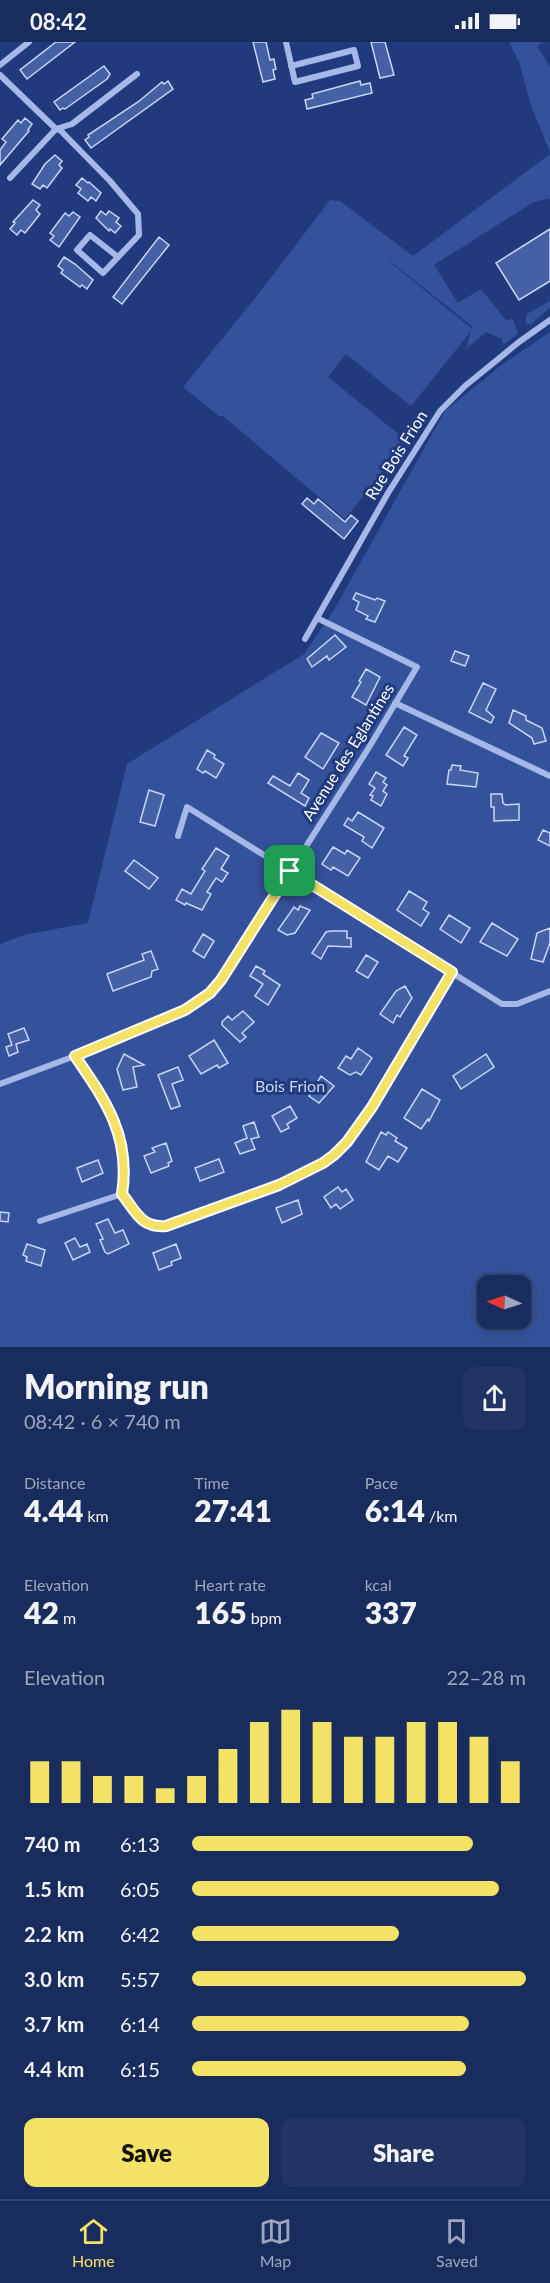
<!DOCTYPE html>
<html lang="en">
<head>
<meta charset="utf-8">
<style>
  body { margin:0; font-family:Lato,sans-serif; background:#223464; color:#f1f3f6; height:100vh; display:flex; flex-direction:column; font-size:22px; white-space:nowrap }
  * { box-sizing:border-box; margin:0 }
  p { font-size:20px; color:#9fa7bc }
  .icon { flex:none; width:33px; height:33px; fill:none; stroke:currentColor; stroke-width:2; stroke-linecap:round; stroke-linejoin:round }
  .map { position:relative; height:1305px; overflow:hidden }
  .panel { display:flex; flex-direction:column; background:#192c5e; flex:1 }
  .panel>* { flex:none }
  .needle { width:39px; rotate:273deg }
  .tools { position:absolute; left:477px; top:1233px; display:grid; gap:12px }
  .tools a { display:grid; place-items:center; width:54px; height:54px; border-radius:12px; background:#192c5e; box-shadow:0 3px 15px #0003,0 0 0 2px #374873; font-size:30px }
  .pin { position:absolute; display:grid; place-items:center; width:51px; height:51px; color:#fff; margin:-26px; border-radius:12px; box-shadow:0 3px 9px #0006 }
  .round { display:grid; place-items:center; flex:none; width:63px; height:63px; border-radius:12px; background:#223464 }
  .headline { display:flex; align-items:center; justify-content:space-between; height:102px; padding:0 24px }
  h1 { font-size:33px; font-weight:800; line-height:45px }
  .figures { display:grid; grid-template-columns:repeat(3,1fr); gap:9px; height:102px; padding:6px 24px }
  .figures div { display:grid; align-content:center }
  .figures b { font-size:30px; font-weight:800 }
  .figures small { font-size:16px; font-weight:400 }
  .figures p { font-size:16px }
  .chart { height:168px; padding:12px 24px }
  .chart p { display:flex; justify-content:space-between }
  .chart svg { width:100%; height:108px; margin-top:6px; stroke:#f4e266; stroke-width:6 }
  .button { display:flex; gap:12px; margin-top:auto; padding:12px 24px }
  .button a { flex:1; height:69px; border-radius:12px; background:#f4e266; color:#111; font-size:24px; font-weight:800; line-height:69px; text-align:center }
  .button a+a { background:#223464; color:#f1f3f6 }
  ul { padding:0 24px; list-style:none; font-size:20px }
  li { display:grid; grid-template-columns:96px 72px 1fr; align-items:center; height:45px }
  li i { height:15px; border-radius:8px; background:#f4e266 }
  .status { display:flex; justify-content:space-between; align-items:center; height:42px; padding:0 30px; background:#192c5e; direction:ltr }
  .status svg { height:16px; fill:currentColor }
  .menu { display:flex; justify-content:space-around; align-items:center; height:84px; border-top:2px solid #374873; background:#192c5e; font-size:16px; color:#9fa7bc }
  .menu a { display:grid; justify-items:center; gap:3px }
  .menu .current { color:#f4e266 }
  .map>svg:first-child { display:block }
</style>
</head>
<body>
<div class="status"><b>08:42</b><svg viewBox="0 0 49 12"><path d="M0 12V9h3v3zM5 12V6h3v6zM10 12V3h3v9zM15 12V0h3v12zM26 1h20v11H26zM47 4h2v5h-2z"/></svg></div>
<div class="map">
<svg width="550" height="1305" viewBox="0 0 550 1305">
  <rect width="100%" height="100%" fill="#213a7e"/>
  <path fill="#34529c" fill-rule="evenodd" d="M509,0H544L537,4L550,25V110L531,63L519,20Z
    M550,112V159L548,156L532,161L434,223L458,261L481,247L506,278L513,277L518,292L503,303L502,297L486,290L466,307L471,289L411,364L346,312L328,335L407,399L345,477L223,374H219L183,345L260,250L330,158L340,159L413,214ZM390,219L473,285L472,287L390,220Z
    M550,259V266L531,282H527L525,279L527,272Z
    M550,290V1305H0V902L24,893L88,881L127,722L304,612L334,568L445,369L503,322ZM488,1244H520V1276H488Z"/>
  <path fill="#4561a5" stroke="#c8d5f5" stroke-width="1.5" d="M56,0H75L27,37L20,28Z
    M253,0H266L270,18L274,17L275,23L276,27L273,28L275,37L263,40Z
    M371,0H385L394,33L380,36Z
    M104,24L110,32L107,37L65,67L63,66L60,68L54,60Z
    M168,39L173,47L91,106L85,98L89,95L88,93L138,60L162,40L164,42Z
    M360,39L361,43L370,41L372,51L307,67L305,58L313,56L312,52Z
    M25,76L32,82L28,88L29,89L0,123V108L6,100L2,97L18,78L21,81Z
    M55,113L62,119L59,123L62,126L47,146L43,143L40,147L32,142L45,122Z
    M82,136L88,141L89,140L101,151L96,159L91,155L88,159L78,151L81,147L76,143Z
    M33,158L40,163L36,168L40,172L25,191L21,188L17,193L10,187L15,181L13,180Z
    M101,169L106,173L109,169L119,176L116,180L121,184L115,191L110,187L109,189L96,176Z
    M73,170L80,175L59,205L50,198L54,194L50,191L65,171L69,174Z
    M550,187V239L519,258L496,221Z
    M159,195L169,203L122,262L113,255Z
    M64,215L75,222L93,238L87,247L82,243L80,245L61,231L63,228L58,224Z
    M307,456L314,462L318,457L345,480L351,473L358,479L344,497L302,462Z
    M356,551L375,558L377,556L385,559L375,580L366,577L368,574L356,568L359,560L353,557Z
    M335,593L346,605L329,618L327,614L312,625L307,617Z
    M455,609L469,614L465,624L451,619Z
    M366,627L380,635L366,663L352,655L361,640L359,639Z
    M483,641L496,647L486,668L494,675L491,681L469,670Z
    M513,668L526,674V678L542,686L546,699L534,702L532,696L509,681Z
    M404,685L417,693L404,714L408,716L403,724L386,713Z
    M321,691L339,701L323,727L305,715Z
    M207,708L215,713L214,716L224,722L216,736L205,729L203,731L197,727Z
    M452,723L461,724L460,728L478,731L476,745L447,742L449,728H451Z
    M376,730L386,736L383,740L387,743L383,749L387,752L381,764L371,758L373,754L370,753L375,746L369,742Z
    M298,731L309,738L301,751L309,756L305,764L268,741L273,734L290,744Z
    M149,748L164,753L155,784L140,780Z
    M491,752H502L503,761L506,763L519,762V778L494,779V765H491Z
    M358,770L384,786L372,806L362,799L364,795L344,783L348,776L352,779Z
    M543,788L550,791V804L538,798Z
    M333,805L345,812L347,808L360,816L348,834L333,825L331,828L322,822Z
    M216,806L229,814L221,827L228,831L222,840L216,836L207,850L211,852L202,868L186,861L185,863L176,858L182,847L191,852L205,829L202,827Z
    M134,818L158,836L149,847L125,829Z
    M409,849L427,860L423,867L429,871L421,884L397,868Z
    M300,864L310,868L295,891L287,893L278,888L294,865L298,868Z
    M449,873L470,886L461,901L440,887Z
    M492,881L518,897L507,914L480,900Z
    M550,886V901L543,920L531,917L537,891Z
    M331,889H347V896H351V905L328,904L321,917L312,911L326,890Z
    M203,892L214,899L204,916L193,909Z
    M151,909L158,927L152,929L151,935L113,949L107,932L144,918L142,912Z
    M366,913L378,920L368,936L356,929Z
    M256,924L265,929L263,932L280,943L268,963L255,954L263,942L250,934Z
    M405,944L412,956L400,975L397,973L393,981L380,972L396,949Z
    M243,969L254,980L242,991L246,995L240,1000L222,983V980L228,974L232,978Z
    M24,986L29,998L16,1002L18,1010L9,1014L6,1005L12,1003L8,992Z
    M214,998L228,1021L219,1026L217,1023L201,1032L189,1014Z
    M358,1006L372,1016L361,1033L356,1030L350,1033L338,1026L346,1014L351,1017Z
    M124,1012L144,1023L133,1025L137,1045L123,1048L117,1027Z
    M486,1012L494,1025L461,1047L453,1034Z
    M178,1025L183,1038L172,1042L180,1064L171,1067L158,1033Z
    M321,1034L334,1044L319,1061L309,1054Z
    M422,1047L440,1058L429,1079L428,1077L421,1087L404,1076Z
    M290,1064L297,1076L287,1082L289,1086L281,1090L272,1074Z
    M254,1080L259,1095L251,1097L255,1107L240,1112L235,1101L247,1096L243,1084Z
    M381,1090L386,1093L388,1090L397,1096L395,1099L407,1106L398,1120L388,1114L379,1128L366,1120Z
    M166,1101L172,1119L168,1121L169,1124L151,1131L144,1114L155,1110L152,1106Z
    M219,1117L224,1130L200,1139L195,1126Z
    M98,1118L103,1131L82,1140L77,1126Z
    M338,1145L342,1150L346,1147L353,1158L340,1167L336,1162L331,1166L324,1155Z
    M298,1158L302,1172L282,1181L276,1166Z
    M0,1170L9,1171L8,1180L0,1179Z
    M108,1177L115,1191L123,1188L129,1202L108,1212L105,1210L100,1198L103,1197L96,1182Z
    M75,1196L80,1205L87,1202L90,1210L73,1218L65,1201Z
    M27,1202L45,1208L41,1224L26,1219L27,1215L23,1213Z
    M176,1202L181,1216L171,1220L172,1223L159,1228L153,1211Z"/>
  <g fill="none" stroke-linecap="round" stroke-linejoin="round">
    <path stroke="#a5b8e7" stroke-width="6" d="M286,0L295,40L358,24L354,8L291,24
      M0,23L29,0
      M0,33L56,87L60,88L110,139L138,172L139,193L103,231L77,208L90,193L118,215
      M10,136L56,87L72,82L137,32
      M305,597L388,451L440,369L465,344L519,300L550,278
      M395,661L550,734
      M178,794L187,765L502,962H517L550,949
      M75,1014C106,1059 131,1095 122,1152
      M0,1042L75,1014L185,968L198,961L221,938L368,707L417,625L317,576
      M122,1152C136,1170 141,1186 166,1183L279,1143L323,1121L334,1113L347,1100L372,1065L452,930
      M40,1179L122,1152"/>
  </g>
  <g fill="none" stroke-linecap="round" stroke-linejoin="round">
    <defs>
      <path id="route" d="M290,829L452,930L372,1065L347,1100L334,1113L323,1121L279,1143L166,1184C141,1186 136,1170 122,1152C131,1095 106,1059 75,1014L185,968L210,951L221,938Z"/>
    </defs>
    <use href="#route" stroke="#fff" stroke-width="12"/>
    <use href="#route" stroke="#f4e266" stroke-width="8"/>
  </g>
  <g text-anchor="middle" stroke-width="6" stroke-linejoin="round" paint-order="stroke">
    <g font-size="16" fill="#fff" stroke="#213a7e">
      <text transform="translate(396 413) rotate(-58)" y="6">Rue Bois Frion</text>
      <text transform="translate(348 710) rotate(-58)" y="6">Avenue des Eglantines</text>
    </g>
    <g font-size="16" fill="#c8d5f5" stroke="#213a7e">
      <text x="290" y="1050">Bois Frion</text>
    </g>
  </g>
</svg>
<div class="tools">
<a><svg class="needle" viewBox="-14 -14 28 28"><path d="M0-13l5 13h-10z" fill="#e53935"/><path d="M0 13l5-13h-10z" fill="#9fa7bc"/></svg></a>
</div>
<div class="pin" style="left:290px;top:829px;background:#1e9e55"><svg class="icon" aria-label="arrive" viewBox="0 0 24 24"><path d="M6 21V4h12l-3 4 3 4H6"/></svg></div>
</div>
<section class="panel">
<div class="headline"><div><h1>Morning run</h1><p>08:42 · 6 × 740 m</p></div><a class="round"><svg class="icon" aria-label="share" viewBox="0 0 24 24"><path d="M12 15V3M7 8l5-5 5 5M5 13v7h14v-7"/></svg></a></div>
<div class="figures">
<div><p>Distance</p><b>4.44<small> km</small></b></div>
<div><p>Time</p><b>27:41</b></div>
<div><p>Pace</p><b>6:14<small> /km</small></b></div>
</div>
<div class="figures">
<div><p>Elevation</p><b>42<small> m</small></b></div>
<div><p>Heart rate</p><b>165<small> bpm</small></b></div>
<div><p>kcal</p><b>337</b></div>
</div>
<div class="chart"><p><span>Elevation</span>22–28 m</p>
<svg viewBox="0 0 160 44" preserveAspectRatio="none"><path d="M5 44V27M15 44V27M25 44V33M35 44V33M45 44V38M55 44V33M65 44V22M75 44V11M85 44V6M95 44V11M105 44V17M115 44V17M125 44V11M135 44V11M145 44V17M155 44V27"/></svg>
</div>
<ul>
<li><b>740 m</b>6:13<i style="width:84%"></i></li>
<li><b>1.5 km</b>6:05<i style="width:92%"></i></li>
<li><b>2.2 km</b>6:42<i style="width:62%"></i></li>
<li><b>3.0 km</b>5:57<i style="width:100%"></i></li>
<li><b>3.7 km</b>6:14<i style="width:83%"></i></li>
<li><b>4.4 km</b>6:15<i style="width:82%"></i></li>
</ul>
<div class="button"><a>Save</a><a>Share</a></div>
</section>
<nav class="menu">
<a class="current"><svg class="icon" aria-label="home" viewBox="0 0 24 24"><path d="M3 11l9-7 9 7M6 9v11h12V9"/></svg>Home</a>
<a><svg class="icon" aria-label="map" viewBox="0 0 24 24"><path d="M3 6l6-2 6 2 6-2v14l-6 2-6-2-6 2zM9 4v14M15 6v14"/></svg>Map</a>
<a><svg class="icon" aria-label="saved" viewBox="0 0 24 24"><path d="M7 4h10v16l-5-4-5 4z"/></svg>Saved</a>
</nav>
</body>
</html>
